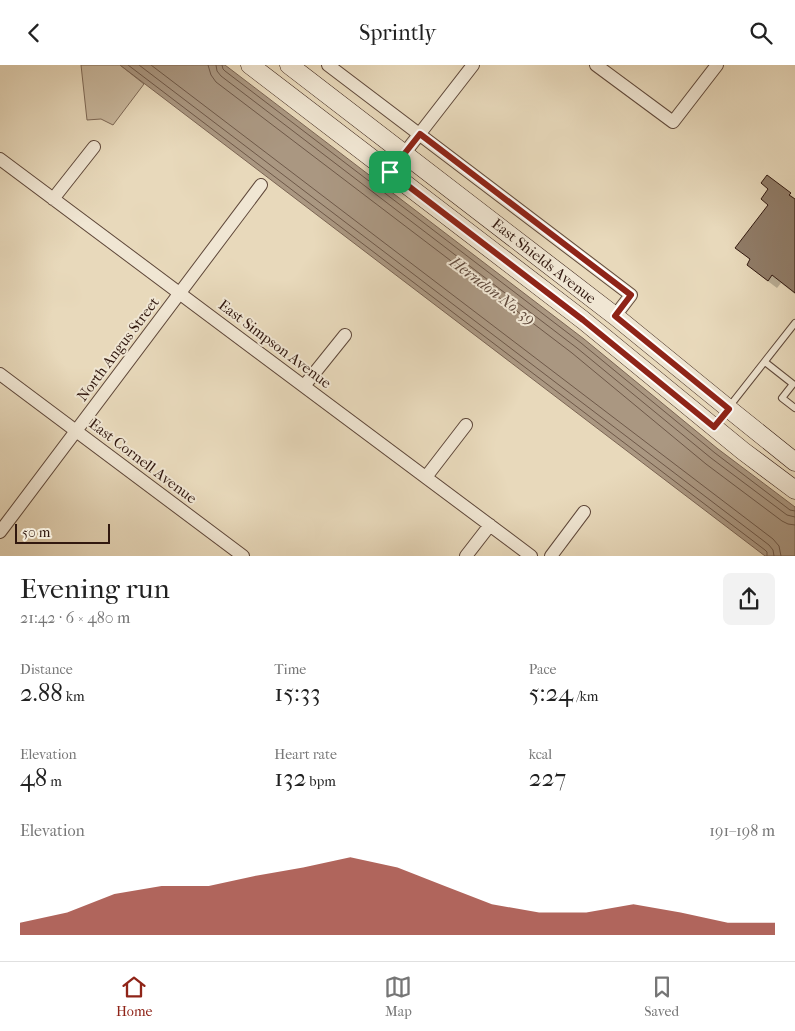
<!DOCTYPE html>
<html lang="en">
<head>
<meta charset="utf-8">
<style>
  body { margin:0; font-family:"IM FELL French Canon",serif; background:#f2f2f2; color:#222; height:100vh; display:flex; flex-direction:column; font-size:19px; white-space:nowrap }
  * { box-sizing:border-box; margin:0 }
  p { font-size:16px; color:#767676 }
  .icon { flex:none; width:28px; height:28px; fill:none; stroke:currentColor; stroke-width:2; stroke-linecap:round; stroke-linejoin:round }
  .map { position:relative; height:491px; overflow:hidden }
  .details { display:flex; flex-direction:column; background:#fff; flex:1 }
  .details>* { flex:none }
  .scale { position:absolute; left:15px; bottom:12px; width:95px; box-sizing:border-box; padding-left:5px; border:2px solid #31180f; border-top:0; font-size:14px; line-height:18px; white-space:nowrap; color:#31180f; -webkit-text-stroke:4px #f0e6d3; paint-order:stroke }
  .pin { position:absolute; display:grid; place-items:center; width:42px; height:42px; color:#fff; margin:-21px; border-radius:10px; box-shadow:0 2px 8px #0006 }
  .round { display:grid; place-items:center; flex:none; width:52px; height:52px; border-radius:8px; background:#f2f2f2 }
  .head { display:flex; align-items:center; justify-content:space-between; height:85px; padding:0 20px }
  h1 { font-size:28px; font-weight:600; line-height:38px }
  .metrics { display:grid; grid-template-columns:repeat(3,1fr); gap:8px; height:85px; padding:5px 20px }
  .metrics div { display:grid; align-content:center }
  .metrics b { font-size:25px; font-weight:600 }
  .metrics small { font-size:14px; font-weight:400 }
  .metrics p { font-size:14px }
  .chart { height:140px; padding:10px 20px }
  .chart p { display:flex; justify-content:space-between }
  .chart svg { width:100%; height:90px; margin-top:5px; fill:#8f2418; opacity:.7 }
  header { display:flex; justify-content:space-between; align-items:center; height:65px; padding:0 20px; background:#fff; font-size:22px; font-weight:600 }
  .menu { display:flex; justify-content:space-around; align-items:center; height:70px; border-top:1px solid #e0e0e0; background:#fff; font-size:14px; color:#767676 }
  .menu a { display:grid; justify-items:center; gap:2px }
  .menu .current { color:#8f2418 }
  .map>svg:first-child { display:block }
</style>
</head>
<body>
<header><svg class="icon" aria-label="back" viewBox="0 0 24 24"><path d="M15 5l-7 7 7 7"/></svg>Sprintly<svg class="icon" aria-label="search" viewBox="0 0 24 24"><circle cx="10" cy="10" r="6"/><path d="M15 15l6 6"/></svg></header>
<div class="map">
<svg width="795" height="491" viewBox="0 0 795 491">
  <rect width="100%" height="100%" fill="#e8d9bb"/>
  <filter id="stains"><feTurbulence type="fractalNoise" baseFrequency=".004" numOctaves="4"/><feColorMatrix values="0 0 0 0 .2 0 0 0 0 .09 0 0 0 0 .02 0 0 0 .5 -.17"/></filter>
  <radialGradient id="worn" r=".72"><stop offset=".6" stop-color="#630" stop-opacity="0"/><stop offset="1" stop-color="#630" stop-opacity=".3"/></radialGradient>
  <path fill="#c9b89e" stroke="#7d6856" d="M81,0H120L144,19L113,60L101,54L87,55Z"/>
  <path fill="#aa9781" stroke="#7a6453" d="M120,0H225L584,274L718,384L795,442V491H765Z"/>
  <path fill="#0003" d="M769,125L790,129L795,134V229L781,218L777,223L757,208L748,199L751,196L737,183L769,141Z"/>
  <g fill="none" stroke-linecap="round" stroke-linejoin="round">
    <path stroke="#6e5848" stroke-width="1" d="M128,0L765,485L767,487V491
      M139,0L769,480L773,485L774,491
      M151,0L773,474L779,481L781,491
      M208,0L211,10L216,17L572,288L706,399L782,456L788,459L795,460
      M216,0L217,6L221,11L577,283L711,393L787,450L795,452
      M222,0L223,4L225,6L581,278L715,388L790,445L795,446"/>
  </g>
  <path fill="#907c68" stroke="#31180f" d="M767,110L791,128L789,130L795,134V228L772,210L768,216L747,200L750,194L735,183L768,140L761,134L768,124L761,118Z"/>
  <g fill="none" stroke-linecap="round" stroke-linejoin="round">
    <defs>
      <path id="service" d="M765,297L793,319L782,333L795,343
        M714,361L795,258"/>
      <path id="minor" d="M328,0L631,230L615,251
        M596,0L673,57L717,0
        M0,94L531,491
        M390,107L473,0
        M53,134L94,82
        M0,309L243,491
        M304,321L345,270
        M426,412L466,360
        M0,467L261,120
        M466,491L490,460
        M551,491L584,447"/>
      <path id="secondary" d="M250,0L583,255L743,386L795,425
        M289,0L615,251L729,344L795,397"/>
    </defs>
    <use href="#service" stroke="#5f483a" stroke-width="8"/>
    <use href="#minor" stroke="#5f483a" stroke-width="14"/>
    <use href="#secondary" stroke="#31180f" stroke-width="19"/>
    <use href="#service" stroke="#f0e6d3" stroke-width="6"/>
    <use href="#minor" stroke="#f0e6d3" stroke-width="12"/>
    <use href="#secondary" stroke="#f0e6d3" stroke-width="18"/>
  </g>
  <g fill="none" stroke-linecap="round" stroke-linejoin="round">
    <defs>
      <path id="route" d="M420,69L631,230L615,251L729,344L714,362L583,255L390,107Z"/>
    </defs>
    <use href="#route" stroke="#fff" stroke-width="10"/>
    <use href="#route" stroke="#8f2418" stroke-width="6"/>
  </g>
  <g text-anchor="middle" stroke-width="4" stroke-linejoin="round" paint-order="stroke">
    <g font-size="15" fill="#31180f" stroke="#f0e6d3">
      <text transform="translate(544 196) rotate(38)" y="5">East Shields Avenue</text>
      <text transform="translate(275 279) rotate(37)" y="5">East Simpson Avenue</text>
      <text transform="translate(118 284) rotate(-53)" y="5">North Angus Street</text>
      <text transform="translate(143 396) rotate(37)" y="5">East Cornell Avenue</text>
    </g>
    <g font-size="16" font-style="italic" fill="#614b3d" stroke="#f0e6d3">
      <text transform="translate(493 225) rotate(37)" y="6">Herndon No. 39</text>
    </g>
  </g>
  <rect width="100%" height="100%" filter="url(#stains)"/>
  <rect width="100%" height="100%" fill="url(#worn)"/>
</svg>
<div class="scale">50 m</div>
<div class="pin" style="left:390px;top:107px;background:#1e9e55"><svg class="icon" aria-label="arrive" viewBox="0 0 24 24"><path d="M6 21V4h12l-3 4 3 4H6"/></svg></div>
</div>
<section class="details">
<div class="head"><div><h1>Evening run</h1><p>21:42 · 6 × 480 m</p></div><a class="round"><svg class="icon" aria-label="share" viewBox="0 0 24 24"><path d="M12 15V3M7 8l5-5 5 5M5 13v7h14v-7"/></svg></a></div>
<div class="metrics">
<div><p>Distance</p><b>2.88<small> km</small></b></div>
<div><p>Time</p><b>15:33</b></div>
<div><p>Pace</p><b>5:24<small> /km</small></b></div>
</div>
<div class="metrics">
<div><p>Elevation</p><b>48<small> m</small></b></div>
<div><p>Heart rate</p><b>132<small> bpm</small></b></div>
<div><p>kcal</p><b>227</b></div>
</div>
<div class="chart"><p><span>Elevation</span>191–198 m</p>
<svg viewBox="0 0 160 44" preserveAspectRatio="none"><path d="M0 44V38L10 33L20 24L30 20L40 20L50 15L60 11L70 6L80 11L90 20L100 29L110 33L120 33L130 29L140 33L150 38L160 38V44z"/></svg>
</div>
</section>
<nav class="menu">
<a class="current"><svg class="icon" aria-label="home" viewBox="0 0 24 24"><path d="M3 11l9-7 9 7M6 9v11h12V9"/></svg>Home</a>
<a><svg class="icon" aria-label="map" viewBox="0 0 24 24"><path d="M3 6l6-2 6 2 6-2v14l-6 2-6-2-6 2zM9 4v14M15 6v14"/></svg>Map</a>
<a><svg class="icon" aria-label="saved" viewBox="0 0 24 24"><path d="M7 4h10v16l-5-4-5 4z"/></svg>Saved</a>
</nav>
</body>
</html>
